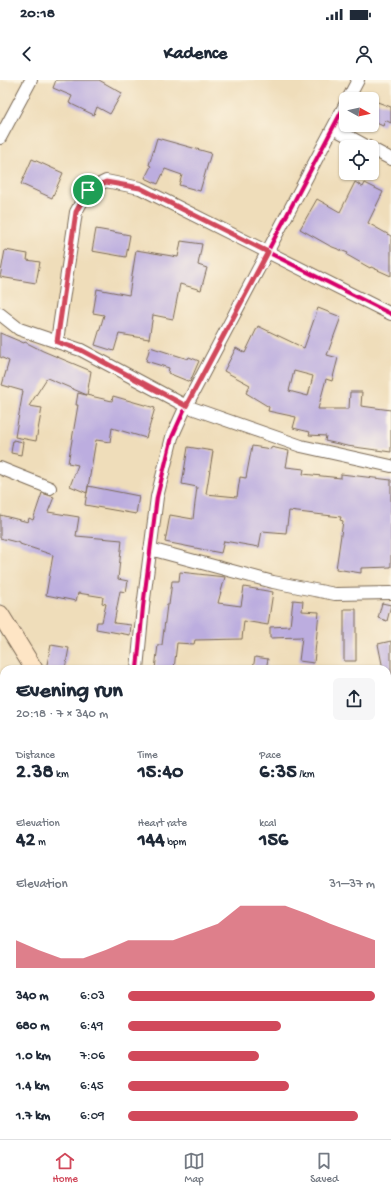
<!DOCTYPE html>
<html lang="en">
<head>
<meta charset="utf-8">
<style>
  body { margin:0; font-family:"Gochi Hand",sans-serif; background:#f6f6f7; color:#1f2937; height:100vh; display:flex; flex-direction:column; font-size:15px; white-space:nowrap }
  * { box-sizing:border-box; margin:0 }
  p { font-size:13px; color:#747a83 }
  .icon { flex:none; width:22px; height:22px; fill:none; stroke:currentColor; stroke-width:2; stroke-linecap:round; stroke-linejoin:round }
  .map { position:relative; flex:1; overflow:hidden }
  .panel { position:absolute; left:0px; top:585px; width:391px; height:474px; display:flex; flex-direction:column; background:#fff; border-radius:12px 12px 0 0; box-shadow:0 1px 3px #0004 }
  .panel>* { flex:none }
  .needle { width:26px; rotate:98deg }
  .fabs { position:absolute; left:339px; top:12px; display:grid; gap:8px }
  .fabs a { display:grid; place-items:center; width:40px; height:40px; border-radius:6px; background:#fff; box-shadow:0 1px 3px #0004; font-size:20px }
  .pin { position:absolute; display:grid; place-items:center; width:34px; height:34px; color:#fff; margin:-17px; border:2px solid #fff; border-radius:50%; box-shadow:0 1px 4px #0007 }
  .round { display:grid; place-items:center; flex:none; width:42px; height:42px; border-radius:6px; background:#f6f6f7 }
  .head { display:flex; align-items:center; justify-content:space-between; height:68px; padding:0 16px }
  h1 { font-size:22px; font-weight:700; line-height:30px }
  .figures { display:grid; grid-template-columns:repeat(3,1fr); gap:6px; height:68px; padding:4px 16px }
  .figures div { display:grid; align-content:center }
  .figures b { font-size:20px; font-weight:700 }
  .figures small { font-size:11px; font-weight:400 }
  .figures p { font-size:11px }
  .chart { height:112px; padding:8px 16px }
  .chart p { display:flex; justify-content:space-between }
  .chart svg { width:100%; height:72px; margin-top:4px; fill:#d1495b; opacity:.7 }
  ul { padding:0 16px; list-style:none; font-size:13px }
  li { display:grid; grid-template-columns:64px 48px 1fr; align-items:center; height:30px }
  li i { height:10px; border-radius:5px; background:#d1495b }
  .status { display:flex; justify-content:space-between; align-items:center; height:28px; padding:0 20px; background:#fff; direction:ltr }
  .status svg { height:11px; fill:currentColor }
  header { display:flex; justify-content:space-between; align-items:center; height:52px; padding:0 16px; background:#fff; font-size:18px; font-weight:700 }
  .tabs { display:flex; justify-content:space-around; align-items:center; height:56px; border-top:1px solid #e0e1e3; background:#fff; font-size:11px; color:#747a83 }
  .tabs a { display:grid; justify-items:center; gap:2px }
  .tabs .selected { color:#d1495b }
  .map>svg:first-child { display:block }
</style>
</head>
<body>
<div class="status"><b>20:18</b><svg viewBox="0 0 49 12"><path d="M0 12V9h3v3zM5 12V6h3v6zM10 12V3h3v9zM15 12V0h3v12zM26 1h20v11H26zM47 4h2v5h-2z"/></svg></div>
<header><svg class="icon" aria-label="back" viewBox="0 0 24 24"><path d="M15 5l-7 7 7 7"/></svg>Kadence<svg class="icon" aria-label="person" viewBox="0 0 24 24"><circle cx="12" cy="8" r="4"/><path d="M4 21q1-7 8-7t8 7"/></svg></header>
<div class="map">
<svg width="391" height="1059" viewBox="0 0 391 1059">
  <rect width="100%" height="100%" fill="#fcf5e5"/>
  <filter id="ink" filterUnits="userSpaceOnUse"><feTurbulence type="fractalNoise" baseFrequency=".025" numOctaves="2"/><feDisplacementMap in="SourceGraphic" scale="8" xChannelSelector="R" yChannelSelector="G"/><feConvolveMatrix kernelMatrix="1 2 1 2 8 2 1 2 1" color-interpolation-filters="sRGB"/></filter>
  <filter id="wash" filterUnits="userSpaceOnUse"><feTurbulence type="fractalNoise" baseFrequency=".012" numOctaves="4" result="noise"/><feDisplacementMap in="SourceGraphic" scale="16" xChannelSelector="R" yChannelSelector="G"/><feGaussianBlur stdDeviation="0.9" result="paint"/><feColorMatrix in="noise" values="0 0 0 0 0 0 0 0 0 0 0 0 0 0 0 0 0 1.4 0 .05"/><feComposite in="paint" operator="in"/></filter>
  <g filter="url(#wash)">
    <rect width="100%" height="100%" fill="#efddba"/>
    <g id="blocks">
      <path fill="#bcaddf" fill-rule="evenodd" d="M56,0H99L122,13L110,34L97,27L94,35L69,23L72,16L53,8Z
        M372,20L391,27V43L385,40L383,46L372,41Z
        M157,58L211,73L200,111L179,105L182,95L165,89L158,104L145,98L151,86L149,85Z
        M32,79L63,93L52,118L21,104Z
        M355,102L363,107L365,103L383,112L368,143L391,156V196L371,187L370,188L347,175L348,173L330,166L300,149L317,119L340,132Z
        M96,149L130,155L126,177L92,171Z
        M181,161L202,164L198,185L207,188L201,210L180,204L173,239L153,235L149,259L119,254L114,271L95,265L104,235L93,233L97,209L129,215L136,170L178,177Z
        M5,170L28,174L27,180L40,182L36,203L0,197Z
        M318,228L341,237L327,275L338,278L332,301L326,299L318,329H349L350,312H362L361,326L391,330V372L347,366L325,361L326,356L309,355L310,352L293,348L296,337L268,331L269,327L246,313L250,305L224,291L236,268L245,273L258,246L304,268ZM294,291L313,296L308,316L289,311Z
        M0,253L24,263L25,262L43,271L91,291L87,315L47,298L29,326L42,328L36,361L15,357L23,311L2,305L9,281L0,277Z
        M150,267L188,279L189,277L199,281L190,302L168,293L169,288L146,281Z
        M78,313L112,321L113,316L155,328L146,358L112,348L110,362L96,360L87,413L70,406L78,385L68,383L78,325H76Z
        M13,360L23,362L21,375L11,373Z
        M252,366L271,369V367L289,371L286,387L304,389L303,394L341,398V394L391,400V487L361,488V493L336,489L343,441L340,440L341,437L289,431L286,453L262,451L259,467L224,461L221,473L165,462L170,435L193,439L197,407L182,404L188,367L213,371L206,414L237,417L240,397L246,398Z
        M88,406L139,416L136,434L85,425Z
        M42,413L54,417L48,432L79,437L76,456L122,460L118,499L128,501L126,512L120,511L114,543L131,545L130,555L96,549L97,542H102L106,524L102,523L103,517L78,513L76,521L46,515L53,475L20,464V463L0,458V435L28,442L29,438L33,440Z
        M180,492L225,497L218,523L241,526L244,507L273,512L268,545L244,541L242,559L195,560L194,564L177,563L174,589H155L158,565H162L167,525H169L172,501H179Z
        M293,520L303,521L302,531L319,532L314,583L299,581L302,557L270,558V547L290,546Z
        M382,523L391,525L387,541L378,538Z
        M344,529H356V581H344Z
        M391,561V601H387V589H383L378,564Z
        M51,565L69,568L65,589H46Z
        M255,577L268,579L266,589H253Z"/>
    </g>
  </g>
  <g filter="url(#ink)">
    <use href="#blocks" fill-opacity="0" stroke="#7a6955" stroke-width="1"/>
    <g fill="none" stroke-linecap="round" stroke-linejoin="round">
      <defs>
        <path id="street" d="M348,19L358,0
          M333,48L368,67
          M0,58L31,0
          M372,69L391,79
          M0,234L19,249L81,270L186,326L301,366L391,386
          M57,261L76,132L88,110L106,101L140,108L391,234
          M0,388L50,408
          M150,469L273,502L335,514L391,513
          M137,589L143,527L157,417L172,357L186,326L346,23
          M387,609L391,608
          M387,625L391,619
          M387,699H391
          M387,823H391
          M387,944H391
          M0,960L4,955
          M387,997L388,1009
          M0,1049L2,1059
          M115,1055L117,1059
          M309,1059L315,1056"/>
        <path id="secondary" d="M0,534L34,589
          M322,1055L325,1059"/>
      </defs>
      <use href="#street" stroke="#7a6955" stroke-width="14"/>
      <use href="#secondary" stroke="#7a6955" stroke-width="19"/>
      <use href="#street" stroke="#fff" stroke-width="12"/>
      <use href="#secondary" stroke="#fee5c5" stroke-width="17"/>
      <defs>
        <path id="cycleway" d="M57,261L76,132L88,110L106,101L140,108L391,234
          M137,589L143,527L157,417L172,357L186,326L346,23"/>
      </defs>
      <use href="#cycleway" stroke="#fcf5e5" stroke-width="6"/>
      <use href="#cycleway" stroke="#d6006c" stroke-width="4"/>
    </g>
  </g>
  <g fill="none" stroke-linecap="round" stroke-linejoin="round" filter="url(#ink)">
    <defs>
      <path id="route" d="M106,102L140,108L268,172L186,326L81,270L57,262L76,132L88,110Z"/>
    </defs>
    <use href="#route" stroke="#fff" stroke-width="8"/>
    <use href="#route" stroke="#d1495b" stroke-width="5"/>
  </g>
</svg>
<div class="fabs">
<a><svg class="needle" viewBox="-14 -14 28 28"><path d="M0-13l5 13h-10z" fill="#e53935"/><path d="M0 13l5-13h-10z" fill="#747a83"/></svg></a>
<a><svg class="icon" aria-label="locate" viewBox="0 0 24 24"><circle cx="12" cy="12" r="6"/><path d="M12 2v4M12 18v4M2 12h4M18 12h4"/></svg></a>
</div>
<div class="pin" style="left:88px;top:110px;background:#1e9e55"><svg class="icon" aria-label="arrive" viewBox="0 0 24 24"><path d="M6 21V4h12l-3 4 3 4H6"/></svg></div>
<section class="panel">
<div class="head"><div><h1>Evening run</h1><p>20:18 · 7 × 340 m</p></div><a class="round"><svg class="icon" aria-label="share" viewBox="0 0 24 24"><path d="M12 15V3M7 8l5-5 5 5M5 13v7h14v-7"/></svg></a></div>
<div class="figures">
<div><p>Distance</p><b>2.38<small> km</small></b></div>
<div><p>Time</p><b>15:40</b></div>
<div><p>Pace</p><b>6:35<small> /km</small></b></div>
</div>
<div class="figures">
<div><p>Elevation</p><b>42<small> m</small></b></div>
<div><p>Heart rate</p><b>144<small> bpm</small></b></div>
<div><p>kcal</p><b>156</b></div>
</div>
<div class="chart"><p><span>Elevation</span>31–37 m</p>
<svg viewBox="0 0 160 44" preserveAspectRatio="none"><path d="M0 44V27L10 33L20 38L30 38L40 33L50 27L60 27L70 27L80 22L90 17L100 6L110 6L120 6L130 11L140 17L150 22L160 27V44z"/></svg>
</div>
<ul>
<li><b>340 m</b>6:03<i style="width:100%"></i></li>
<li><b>680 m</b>6:49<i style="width:62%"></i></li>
<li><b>1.0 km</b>7:06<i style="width:53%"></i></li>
<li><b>1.4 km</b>6:45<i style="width:65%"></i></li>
<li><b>1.7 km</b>6:09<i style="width:93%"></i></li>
</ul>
</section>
</div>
<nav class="tabs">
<a class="selected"><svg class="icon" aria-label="home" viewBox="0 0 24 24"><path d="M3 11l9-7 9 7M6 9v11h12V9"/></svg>Home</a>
<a><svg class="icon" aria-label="map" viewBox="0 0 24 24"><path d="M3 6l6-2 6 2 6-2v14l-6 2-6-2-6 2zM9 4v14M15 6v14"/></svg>Map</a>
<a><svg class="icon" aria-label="saved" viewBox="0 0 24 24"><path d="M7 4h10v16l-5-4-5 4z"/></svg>Saved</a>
</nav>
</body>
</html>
